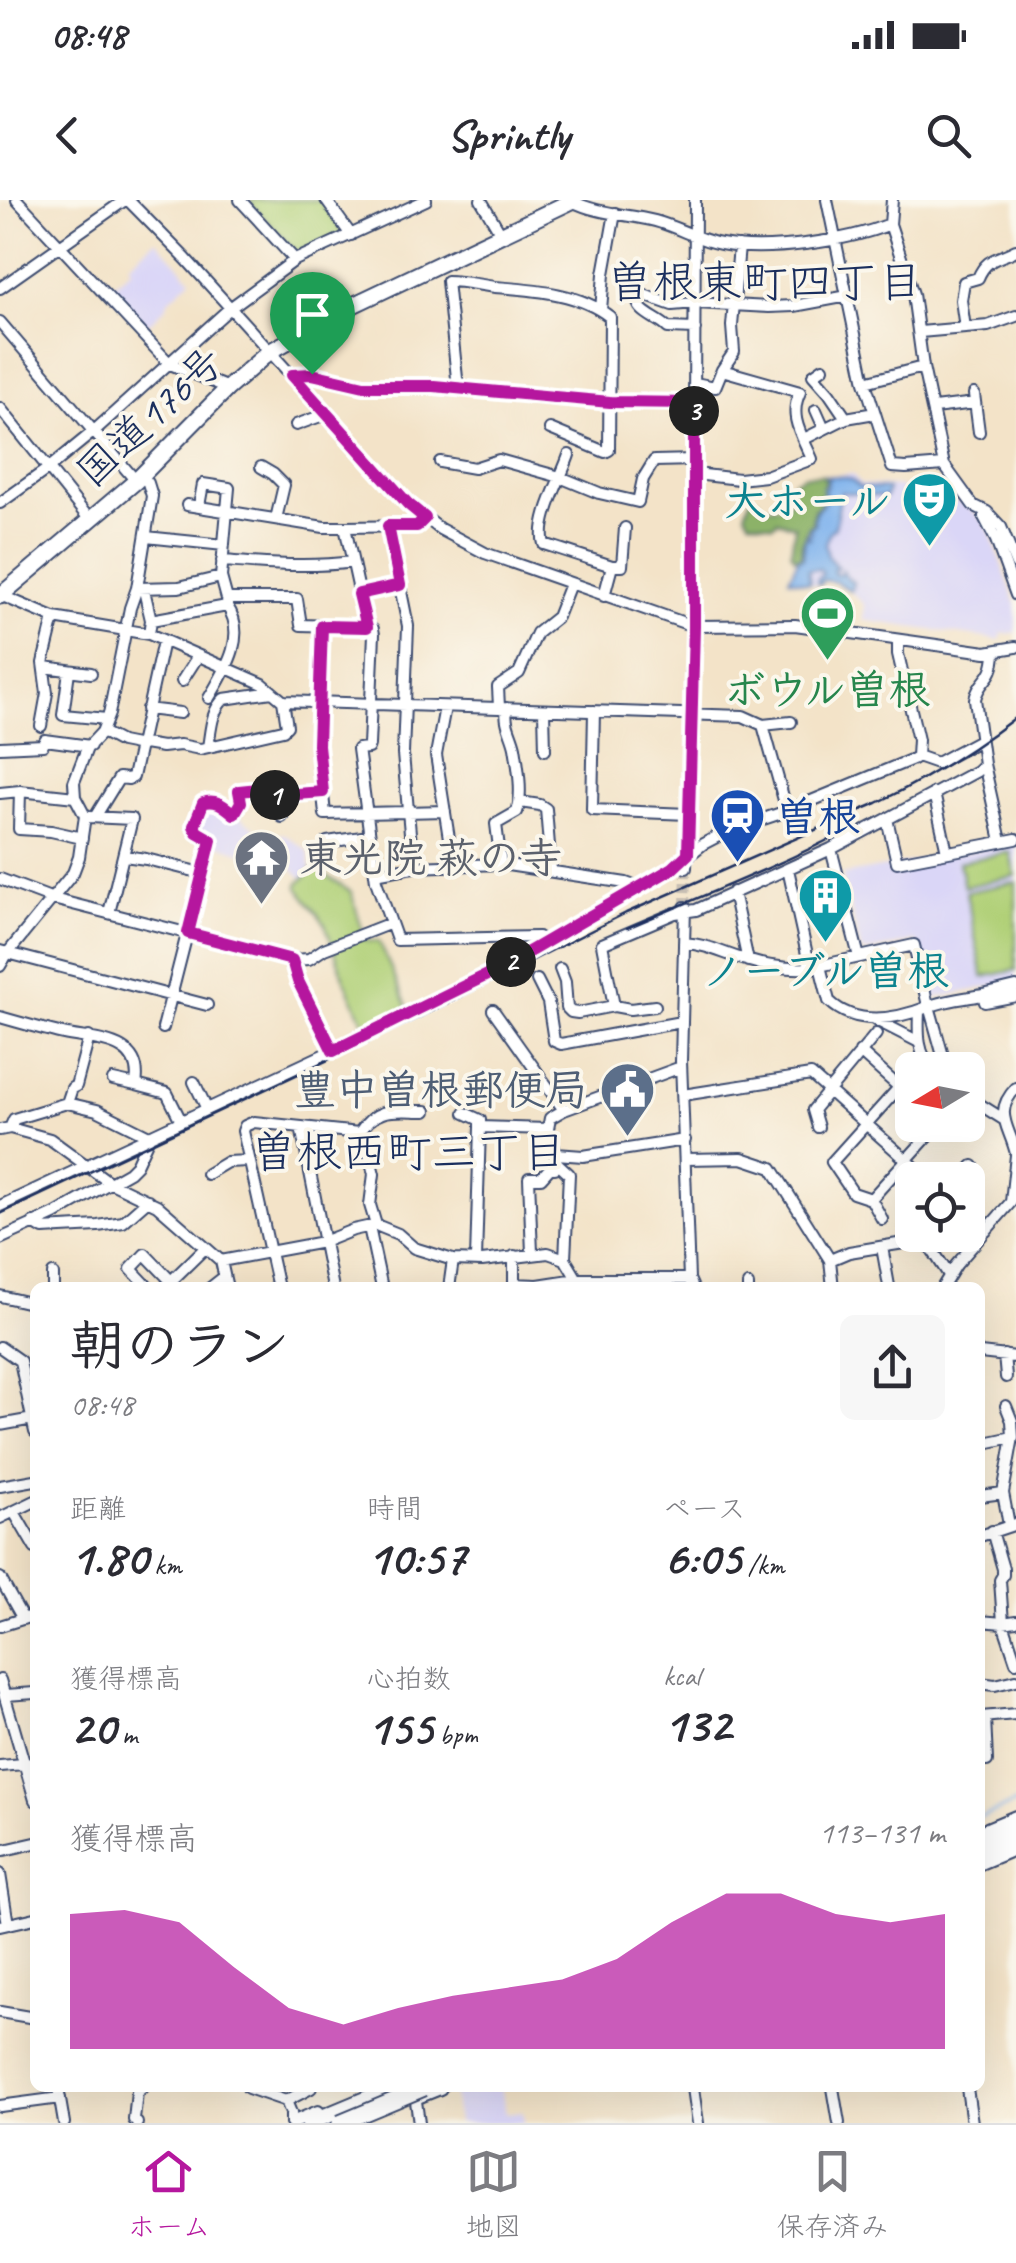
<!DOCTYPE html>
<html lang="ja">
<head>
<meta charset="utf-8">
<style>
  body { margin:0; font-family:Caveat,"Klee One",sans-serif; background:#f7f7f7; color:#2b2b33; height:100vh; display:flex; flex-direction:column; font-size:38px; white-space:nowrap }
  * { box-sizing:border-box; margin:0 }
  p { font-size:32px; color:#7c7c81 }
  .icon { flex:none; width:55px; height:55px; fill:none; stroke:currentColor; stroke-width:2; stroke-linecap:round; stroke-linejoin:round }
  .map { position:relative; flex:1; overflow:hidden }
  .panel { position:absolute; left:30px; top:1082px; width:955px; height:810px; display:flex; flex-direction:column; background:#fff; border-radius:15px; box-shadow:0 10px 40px #0002 }
  .panel>* { flex:none }
  .needle { width:65px; rotate:260deg }
  .fabs { position:absolute; left:895px; top:852px; display:grid; gap:20px }
  .fabs a { display:grid; place-items:center; width:90px; height:90px; border-radius:15px; background:#fff; box-shadow:0 10px 40px #0002; font-size:50px }
  .pin { position:absolute; display:grid; place-items:center; width:85px; height:85px; color:#fff; margin:-102px -42px; border-radius:50% 50% 50% 0; rotate:-45deg; box-shadow:0 0 10px #0007 }
  .pin .icon { rotate:45deg }
  .km { position:absolute; width:50px; height:50px; margin:-25px; border-radius:50%; background:#222; color:#fff; font-size:28px; line-height:50px; text-align:center }
  .round { display:grid; place-items:center; flex:none; width:105px; height:105px; border-radius:15px; background:#f7f7f7 }
  .headline { display:flex; align-items:center; justify-content:space-between; height:170px; padding:0 40px }
  h1 { font-size:55px; font-weight:700; line-height:75px }
  .metrics { display:grid; grid-template-columns:repeat(3,1fr); gap:15px; height:170px; padding:10px 40px }
  .metrics div { display:grid; align-content:center }
  .metrics b { font-size:50px; font-weight:700 }
  .metrics small { font-size:28px; font-weight:400 }
  .metrics p { font-size:28px }
  .chart { height:280px; padding:20px 40px }
  .chart p { display:flex; justify-content:space-between }
  .chart svg { width:100%; height:180px; margin-top:10px; fill:#b5179e; opacity:.7 }
  .status { display:flex; justify-content:space-between; align-items:center; height:70px; padding:0 50px; background:#fff; direction:ltr }
  .status svg { height:28px; fill:currentColor }
  header { display:flex; justify-content:space-between; align-items:center; height:130px; padding:0 40px; background:#fff; font-size:45px; font-weight:700 }
  .tabs { display:flex; justify-content:space-around; align-items:center; height:140px; border-top:2px solid #e1e1e2; background:#fff; font-size:28px; color:#7c7c81 }
  .tabs a { display:grid; justify-items:center; gap:5px }
  .tabs .active { color:#b5179e }
  .map>svg:first-child { display:block }
</style>
</head>
<body>
<div class="status"><b>08:48</b><svg viewBox="0 0 49 12"><path d="M0 12V9h3v3zM5 12V6h3v6zM10 12V3h3v9zM15 12V0h3v12zM26 1h20v11H26zM47 4h2v5h-2z"/></svg></div>
<header><svg class="icon" aria-label="back" viewBox="0 0 24 24"><path d="M15 5l-7 7 7 7"/></svg>Sprintly<svg class="icon" aria-label="search" viewBox="0 0 24 24"><circle cx="10" cy="10" r="6"/><path d="M15 15l6 6"/></svg></header>
<div class="map">
<svg width="1016" height="1923" viewBox="0 0 1016 1923">
  <rect width="100%" height="100%" fill="#fbf7ec"/>
  <filter id="ink" filterUnits="userSpaceOnUse"><feTurbulence type="fractalNoise" baseFrequency=".01" numOctaves="2"/><feDisplacementMap in="SourceGraphic" scale="20" xChannelSelector="R" yChannelSelector="G"/><feConvolveMatrix kernelMatrix="1 2 1 2 8 2 1 2 1" color-interpolation-filters="sRGB"/></filter>
  <filter id="wash" filterUnits="userSpaceOnUse"><feTurbulence type="fractalNoise" baseFrequency=".0048" numOctaves="4" result="noise"/><feDisplacementMap in="SourceGraphic" scale="40" xChannelSelector="R" yChannelSelector="G"/><feGaussianBlur stdDeviation="2.25" result="paint"/><feColorMatrix in="noise" values="0 0 0 0 0 0 0 0 0 0 0 0 0 0 0 0 0 1.4 0 .05"/><feComposite in="paint" operator="in"/></filter>
  <g filter="url(#wash)">
    <rect width="100%" height="100%" fill="#f3e3c8"/>
    <path fill="#dad6f7" d="M156,40L191,79L167,102V106L143,129L107,90L132,69L129,64Z
      M852,274L861,284L901,287L904,294L920,297L925,293L952,300L969,307L984,322L990,333L1016,404V432L1013,434L1002,433L1000,440L863,420L865,405L839,381L821,379L820,385L788,380L828,275Z
      M209,603L237,615L259,631L272,635L284,634L308,651L311,668L302,678L291,667L280,677L264,658L248,652L246,654L213,643L215,637L201,631L197,627Z
      M1016,643V781L932,799L929,797L916,741L865,753L861,750L842,675Z
      M466,1888H501L506,1914L523,1912L524,1923H458L453,1893Z"/>
    <path fill="#b0d077" stroke="#66806a" stroke-width="2.5" d="M251,0H321L341,29V35L301,52H296L251,4Z
      M1010,652L1015,676L964,687L959,662Z
      M317,669L351,692L366,741H379L408,808L370,825H365L345,781L325,724L298,688V684L312,670Z
      M1016,682V770L983,777L966,692Z"/>
    <path fill="#8cb268" stroke="#547063" stroke-width="2.5" d="M805,275H823L826,280L823,286L824,292L821,295L820,305L814,310L812,324C804,331 800,346 802,356L795,358L791,352L795,326L777,321L773,325L749,320L745,313L750,299L756,298L763,307L784,306L790,301L794,281Z"/>
    <path fill="#80b3ed" stroke="#4e71a6" stroke-width="2.5" d="M826,276C841,277 850,275 859,287L888,289L886,297L841,292L835,327L830,331L825,343L828,357L838,368L834,369V374L839,375L843,370L846,377L853,382L851,391L836,382L822,380L821,384H817L818,378L823,374L820,369L808,370L810,383L789,379L798,359L803,358L805,339L810,338L806,335L811,332L809,329L815,324L814,320L816,311L824,303L822,297L826,296L823,288H826L829,278Z"/>
    <g fill="none" stroke-linecap="round" stroke-linejoin="round">
      <path stroke="#80b3ed" stroke-width="2.5" d="M980,1618L1016,1603"/>
    </g>
  </g>
  <g filter="url(#ink)">
    <g fill="none" stroke-linecap="round" stroke-linejoin="round">
      <path stroke="#c8bfb3" stroke-width="10" stroke-dasharray="10 5" stroke-linecap="butt" d="M685,707L686,668"/>
      <defs>
        <path id="minor" d="M17,0L170,164L228,188
          M128,0L186,59L408,304L440,329L485,353L693,426L795,425L986,452L1016,447
          M240,0L295,60
          M326,0L351,35
          M481,0L501,34
          M827,0L865,182L892,267L906,268L944,265
          M572,1C597,14 628,14 655,21C678,27 698,40 721,44C767,53 848,41 890,24L892,0
          M890,24L913,94L923,167L944,265L973,305L987,312L1001,327L1016,364
          M0,88L125,0
          M601,110L604,74L615,13
          M0,122L136,281
          M965,128L961,100L964,82L978,78C987,57 997,60 1016,50
          M695,129L668,128C656,116 633,113 638,93L672,105L695,103L769,107L794,106L848,96
          M920,132L988,126L1016,116
          M823,168L813,175L829,193L846,218
          M292,175L312,174L364,186H434L610,202L694,203
          M865,182L923,167
          M695,183L715,187L722,170L734,152L732,126L739,46
          M458,188L447,81C463,81 479,85 495,87C532,90 579,92 610,117L609,250L605,252L550,229
          M974,194L979,232
          M0,208L90,320
          M934,208L975,203
          M816,210L824,228
          M296,225L326,214
          M804,239L846,218L875,213
          M569,255C561,279 537,320 544,344L612,366L604,396
          M440,262L474,268L499,260L560,277L599,293L638,302L643,279L654,261L695,260
          M261,267L273,274L284,285L276,319
          M695,274L739,279L766,276L812,259C802,235 788,217 800,192L722,170
          M0,303L49,268L93,232L230,108L295,60L426,0
          M187,305L324,327H345
          M199,306L203,284L229,288L221,377L227,399H297L301,425L367,427
          M984,317L996,340L1016,395
          M425,318L417,326L345,327L367,427L373,429L374,434L369,545L368,548L358,549L376,681L397,740L538,737L546,743
          M388,327L408,426L403,554L413,667
          M146,337L224,345
          M222,361C266,364 309,368 352,362
          M612,366H622L625,328
          M137,388L179,387L221,377
          M144,390L151,420
          M359,394L400,385
          M0,395L54,418L149,434L263,484L283,501L743,516L763,525L787,611
          M322,426L318,545L325,614L445,611
          M149,434L151,420L227,406V403
          M995,452C994,482 980,477 975,499L984,564L1001,641
          M44,467L91,473
          M69,471L63,515L107,519
          M182,481L198,456
          M209,498C225,471 248,436 227,406
          M445,507L436,555L453,664
          M499,507L498,487L519,473L537,433L557,417L570,384
          M147,509L180,513
          M544,510L545,550
          M594,511L592,610L688,614
          M763,525L791,522
          M41,526L47,493L43,463L54,418
          M102,532L121,542L141,546L144,544L162,547L180,545L200,549L283,530L287,526L283,501
          M0,547L43,545L45,540L90,546
          M208,547C211,530 211,511 224,499L272,492
          M917,556L937,563L980,540
          M20,591L19,629L51,631L82,638
          M0,593L20,591L75,597
          M934,593L947,652
          M282,595V617
          M520,602L540,605L546,609L551,670
          M89,617L132,619L109,713
          M95,617L119,578L128,579L133,577L163,441
          M887,619L897,662L1016,639
          M327,642L369,636
          M831,649L859,757
          M124,656L146,659L202,673
          M501,664L496,624L517,612C523,594 518,566 515,547C512,533 504,523 507,508
          M686,668L693,426L695,0
          M788,669L810,768
          M375,674L413,667L501,664L626,683L639,688
          M0,679L53,699L292,760L309,759L324,749L391,723
          M733,692L748,761
          M685,707L681,861L689,1079L693,1088
          M684,743C707,744 724,754 746,760C767,767 788,769 810,768L914,745L928,806
          M0,751L207,805
          M292,760L298,781L333,851
          M0,766L7,754L73,673L79,657L85,616L75,597L74,582L87,548L102,532L109,514L130,408L137,388L152,296L148,283L142,275
          M820,766L829,801C856,827 897,819 928,807C944,800 966,798 983,795
          M560,769L565,782L567,808L571,812L578,813L614,806L630,809L655,806
          M537,780L548,802L554,841L561,844L681,822
          M1016,787L983,795L985,802L1016,796
          M614,806L602,744L675,713L696,710L831,649L977,571L984,564
          M929,806L947,870
          M493,810L564,910L681,867
          M919,811C918,833 917,855 934,870
          M0,817C21,823 42,829 63,834C95,841 144,838 136,885L167,893L181,921
          M876,820L919,842
          M163,828L211,640L197,632L195,626L203,603C216,598 224,606 234,614L241,602L239,591L268,588L270,596L323,593
          M860,852L900,888
          M113,880L136,885
          M194,882L207,909
          M1016,888C992,913 1010,927 1016,954
          M683,895L811,875L929,980
          M968,897L1003,919
          M67,903L72,888L76,886L89,837
          M564,910L550,918L548,929L556,954L583,956L685,940
          M465,913L480,920V927
          M301,927L333,1088
          M818,927L813,910L876,834
          M10,928L14,919L67,903L97,910L149,936
          M0,930L10,928L50,939L109,982L157,1005L221,1061L323,1042L353,1030L376,1025L398,1034L414,1048L453,1060L482,1061L548,1053L565,1059L577,1079
          M359,933C377,905 396,911 426,911
          M686,959L742,958L772,968L830,1060L833,1088
          M556,962L569,974L565,1059
          M207,974L227,962L248,961
          M961,980L973,966
          M871,999L938,925
          M0,1006L417,811L546,743L673,668L703,644L728,631L787,611L913,559L917,556L918,540L898,454V440
          M968,1015L986,1031
          M882,1019L871,999L853,993L832,962L912,873
          M33,1023L43,1029L98,1026L123,1022L148,1000
          M369,1027L382,1088
          M912,1035L931,1048L949,1075
          M0,1039L55,1014L129,972L136,965L149,937
          M882,1047L889,1086
          M532,1053L529,978H541L550,968H555L556,954
          M514,1056V1084L538,1085L577,1079H689
          M476,1060L480,927L548,929
          M830,1060L849,1052L904,1043L912,1034
          M221,1061L227,1088
          M53,1088V1074
          M149,1088L131,1069L145,1054L171,1081
          M164,1088L205,1048
          M210,1088L224,1077
          M278,1088L243,931L245,926L254,922L359,933L367,947L374,974L370,1005L376,1025
          M449,1088L453,1060
          M748,1088V1085
          M942,1088L956,1065L1011,1002L1016,955
          M0,1096L35,1104
          M0,1147L20,1161L35,1232
          M980,1153L1016,1157
          M1004,1155L1006,1177
          M1006,1206L1012,1221L1013,1237
          M0,1225L33,1219
          M980,1244L1013,1237L1003,1293
          M0,1286L35,1280
          M980,1296L1003,1293L1009,1325
          M14,1312L35,1348
          M0,1318L35,1301
          M992,1331L1003,1369V1375L1000,1380L1003,1423L1016,1462
          M980,1336L1016,1324
          M0,1378L23,1419
          M980,1421L1003,1423L1016,1421
          M0,1426L35,1415
          M0,1480L35,1600
          M980,1483L995,1485L1016,1480
          M6,1495L35,1493
          M981,1517L1016,1514
          M980,1561H987L985,1517
          M0,1566L35,1563
          M0,1651L35,1643
          M0,1674L8,1724
          M0,1726L35,1718
          M0,1812L35,1818
          M58,1888L64,1923
          M248,1888L286,1901L291,1913V1923
          M693,1888L698,1923
          M833,1888L839,1923
          M967,1888L972,1923
          M415,1894L419,1923
          M286,1901L311,1888
          M0,1906L60,1898
          M137,1923L134,1920L137,1892L142,1888"/>
        <path id="major" d="M980,1632L1016,1617
          M980,1663L1016,1648
          M415,1898L440,1888
          M292,1923L318,1912"/>
        <path id="highway" d="M0,396L136,281L228,188L269,152L353,105L574,0
          M980,1641L1016,1626
          M980,1654L1016,1639
          M309,1923L393,1888"/>
      </defs>
      <use href="#minor" stroke="#3b4a6e" stroke-width="14"/>
      <use href="#major" stroke="#3b4a6e" stroke-width="16"/>
      <use href="#highway" stroke="#3b4a6e" stroke-width="19"/>
      <use href="#minor" stroke="#fff" stroke-width="10"/>
      <use href="#major" stroke="#fff" stroke-width="12"/>
      <use href="#highway" stroke="#fff" stroke-width="15"/>
      <path stroke="#1b2f5e" stroke-width="2.5" d="M627,728C704,695 782,665 855,626
        M0,1014L422,816L626,713L877,603C926,579 972,551 1016,517"/>
      <defs>
        <path id="highway-bridge" d="M340,1923L424,1888"/>
      </defs>
      <use href="#highway-bridge" stroke="#3b4a6e" stroke-width="19" stroke-linecap="butt"/>
      <use href="#highway-bridge" stroke="#fff" stroke-width="15"/>
    </g>
  </g>
  <g fill="none" stroke-linecap="round" stroke-linejoin="round" filter="url(#ink)">
    <defs>
      <path id="route" d="M312,174L364,186H434L610,202L694,203V426L688,654L673,668L501,768L333,851L298,781L292,760L188,733L211,640L197,632L194,626L203,603C216,598 224,606 234,614L241,602L239,591L268,588L270,596L323,592L318,545L322,426L367,427L359,394L400,385L388,326H417L425,318L408,304L292,175Z"/>
    </defs>
    <use href="#route" stroke="#fff" stroke-width="20"/>
    <use href="#route" stroke="#b5179e" stroke-width="12"/>
  </g>
  <defs>
    <symbol id="theatre-pin" viewBox="-11 -11 22 30"><path d="M0 17L-7.5 6A9.5 9.5 0 1 1 7.5 6Z" fill="#0f9aa8" stroke="#fbf7ec"/><path d="M-5-5.5Q0-4 5-5.5V0Q5 5 0 6Q-5 5-5 0ZM-3.3-2.5H-1v1.5H-3.3ZM1-2.5H3.3v1.5H1ZM-2.8 1Q0 5.5 2.8 1Z" fill="#fff"/></symbol>
    <symbol id="stadium-pin" viewBox="-11 -11 22 30"><path d="M0 17L-7.5 6A9.5 9.5 0 1 1 7.5 6Z" fill="#2e9e5b" stroke="#fbf7ec"/><path d="M0-5a6.5 5 0 1 0 0 10a6.5 5 0 1 0 0-10ZM-3.5-1.8h7v3.6h-7Z" fill="#fff"/></symbol>
    <symbol id="station-pin" viewBox="-11 -11 22 30"><path d="M0 17L-7.5 6A9.5 9.5 0 1 1 7.5 6Z" fill="#1a4fb4" stroke="#fbf7ec"/><path d="M-3-6H3Q5-6 5-4V2Q5 4 3 4L4.5 6H3L1.5 4h-3L-3 6H-4.5L-3 4Q-5 4-5 2V-4Q-5-6-3-6ZM-3.5-4v3h7v-3ZM-3.5 1v1.5H-2V1ZM2 1v1.5H3.5V1Z" fill="#fff"/></symbol>
    <symbol id="temple-pin" viewBox="-11 -11 22 30"><path d="M0 17L-7.5 6A9.5 9.5 0 1 1 7.5 6Z" fill="#6b7280" stroke="#fbf7ec"/><path d="M0-6L5-2H3V0L6.5 2.5H4V6H1.5V3h-3V6H-4V2.5H-6.5L-3 0V-2H-5Z" fill="#fff"/></symbol>
    <symbol id="building-pin" viewBox="-11 -11 22 30"><path d="M0 17L-7.5 6A9.5 9.5 0 1 1 7.5 6Z" fill="#0f9aa8" stroke="#fbf7ec"/><path d="M-4-6H4V6H1V3H-1V6H-4ZM-2.5-4.3h1.7v1.8h-1.7ZM.8-4.3h1.7v1.8H.8ZM-2.5-1h1.7V.8h-1.7ZM.8-1h1.7V.8H.8Z" fill="#fff"/></symbol>
    <symbol id="civic-pin" viewBox="-11 -11 22 30"><path d="M0 17L-7.5 6A9.5 9.5 0 1 1 7.5 6Z" fill="#5c6f8a" stroke="#fbf7ec"/><path d="M-.6-6.5H3V-4.5H.6V-3L4-1V1h2V6H-6V1h2V-1L-.6-3ZM-1.2 2.5V6h2.4V2.5Z" fill="#fff"/></symbol>
  </defs>
  <g fill-rule="evenodd">
    <use href="#theatre-pin" x="898" y="268" width="63" height="86"/>
    <use href="#stadium-pin" x="796" y="382" width="63" height="86"/>
    <use href="#station-pin" x="706" y="584" width="63" height="86"/>
    <use href="#temple-pin" x="230" y="626" width="63" height="86"/>
    <use href="#building-pin" x="794" y="664" width="63" height="86"/>
    <use href="#civic-pin" x="596" y="858" width="63" height="86"/>
  </g>
  <g text-anchor="middle" stroke-width="8" stroke-linejoin="round" paint-order="stroke">
    <g font-size="42" fill="#1b2f5e" stroke="#fbf7ec">
      <text transform="translate(149 216) rotate(-43)" y="15">国道176号</text>
    </g>
    <g font-size="42" font-weight="bold" fill="#0d838f" stroke="#fbf7ec" text-anchor="end">
      <text x="891" y="315">大ホール</text>
      <text x="825" y="785" text-anchor="middle">ノーブル曽根</text>
    </g>
    <g font-size="42" font-weight="bold" fill="#27864d" stroke="#fbf7ec">
      <text x="827" y="504">ボウル曽根</text>
    </g>
    <g font-size="42" font-weight="bold" fill="#164399" stroke="#fbf7ec" text-anchor="start">
      <text x="776" y="631">曽根</text>
    </g>
    <g font-size="42" font-weight="bold" fill="#5b616d" stroke="#fbf7ec" text-anchor="start">
      <text x="300" y="672">東光院 萩の寺</text>
    </g>
    <g font-size="42" font-weight="bold" fill="#4e5e75" stroke="#fbf7ec" text-anchor="end">
      <text x="588" y="904">豊中曽根郵便局</text>
    </g>
    <g font-size="45" fill="#1b2f5e" stroke="#fbf7ec">
      <text x="765" y="97">曽根東町四丁目</text>
      <text x="409" y="967">曽根西町三丁目</text>
    </g>
  </g>
</svg>
<div class="fabs">
<a><svg class="needle" viewBox="-14 -14 28 28"><path d="M0-13l5 13h-10z" fill="#e53935"/><path d="M0 13l5-13h-10z" fill="#7c7c81"/></svg></a>
<a><svg class="icon" aria-label="locate" viewBox="0 0 24 24"><circle cx="12" cy="12" r="6"/><path d="M12 2v4M12 18v4M2 12h4M18 12h4"/></svg></a>
</div>
<div class="pin" style="left:312px;top:174px;background:#1e9e55"><svg class="icon" aria-label="arrive" viewBox="0 0 24 24"><path d="M6 21V4h12l-3 4 3 4H6"/></svg></div>
<b class="km" style="left:275px;top:595px">1</b>
<b class="km" style="left:511px;top:762px">2</b>
<b class="km" style="left:694px;top:211px">3</b>
<section class="panel">
<div class="headline"><div><h1>朝のラン</h1><p>08:48</p></div><a class="round"><svg class="icon" aria-label="share" viewBox="0 0 24 24"><path d="M12 15V3M7 8l5-5 5 5M5 13v7h14v-7"/></svg></a></div>
<div class="metrics">
<div><p>距離</p><b>1.80<small> km</small></b></div>
<div><p>時間</p><b>10:57</b></div>
<div><p>ペース</p><b>6:05<small> /km</small></b></div>
</div>
<div class="metrics">
<div><p>獲得標高</p><b>20<small> m</small></b></div>
<div><p>心拍数</p><b>155<small> bpm</small></b></div>
<div><p>kcal</p><b>132</b></div>
</div>
<div class="chart"><p><span>獲得標高</span>113–131 m</p>
<svg viewBox="0 0 160 44" preserveAspectRatio="none"><path d="M0 44V11L10 10L20 13L30 24L40 34L50 38L60 34L70 31L80 29L90 27L100 22L110 13L120 6L130 6L140 11L150 13L160 11V44z"/></svg>
</div>
</section>
</div>
<nav class="tabs">
<a class="active"><svg class="icon" aria-label="home" viewBox="0 0 24 24"><path d="M3 11l9-7 9 7M6 9v11h12V9"/></svg>ホーム</a>
<a><svg class="icon" aria-label="map" viewBox="0 0 24 24"><path d="M3 6l6-2 6 2 6-2v14l-6 2-6-2-6 2zM9 4v14M15 6v14"/></svg>地図</a>
<a><svg class="icon" aria-label="saved" viewBox="0 0 24 24"><path d="M7 4h10v16l-5-4-5 4z"/></svg>保存済み</a>
</nav>
</body>
</html>
